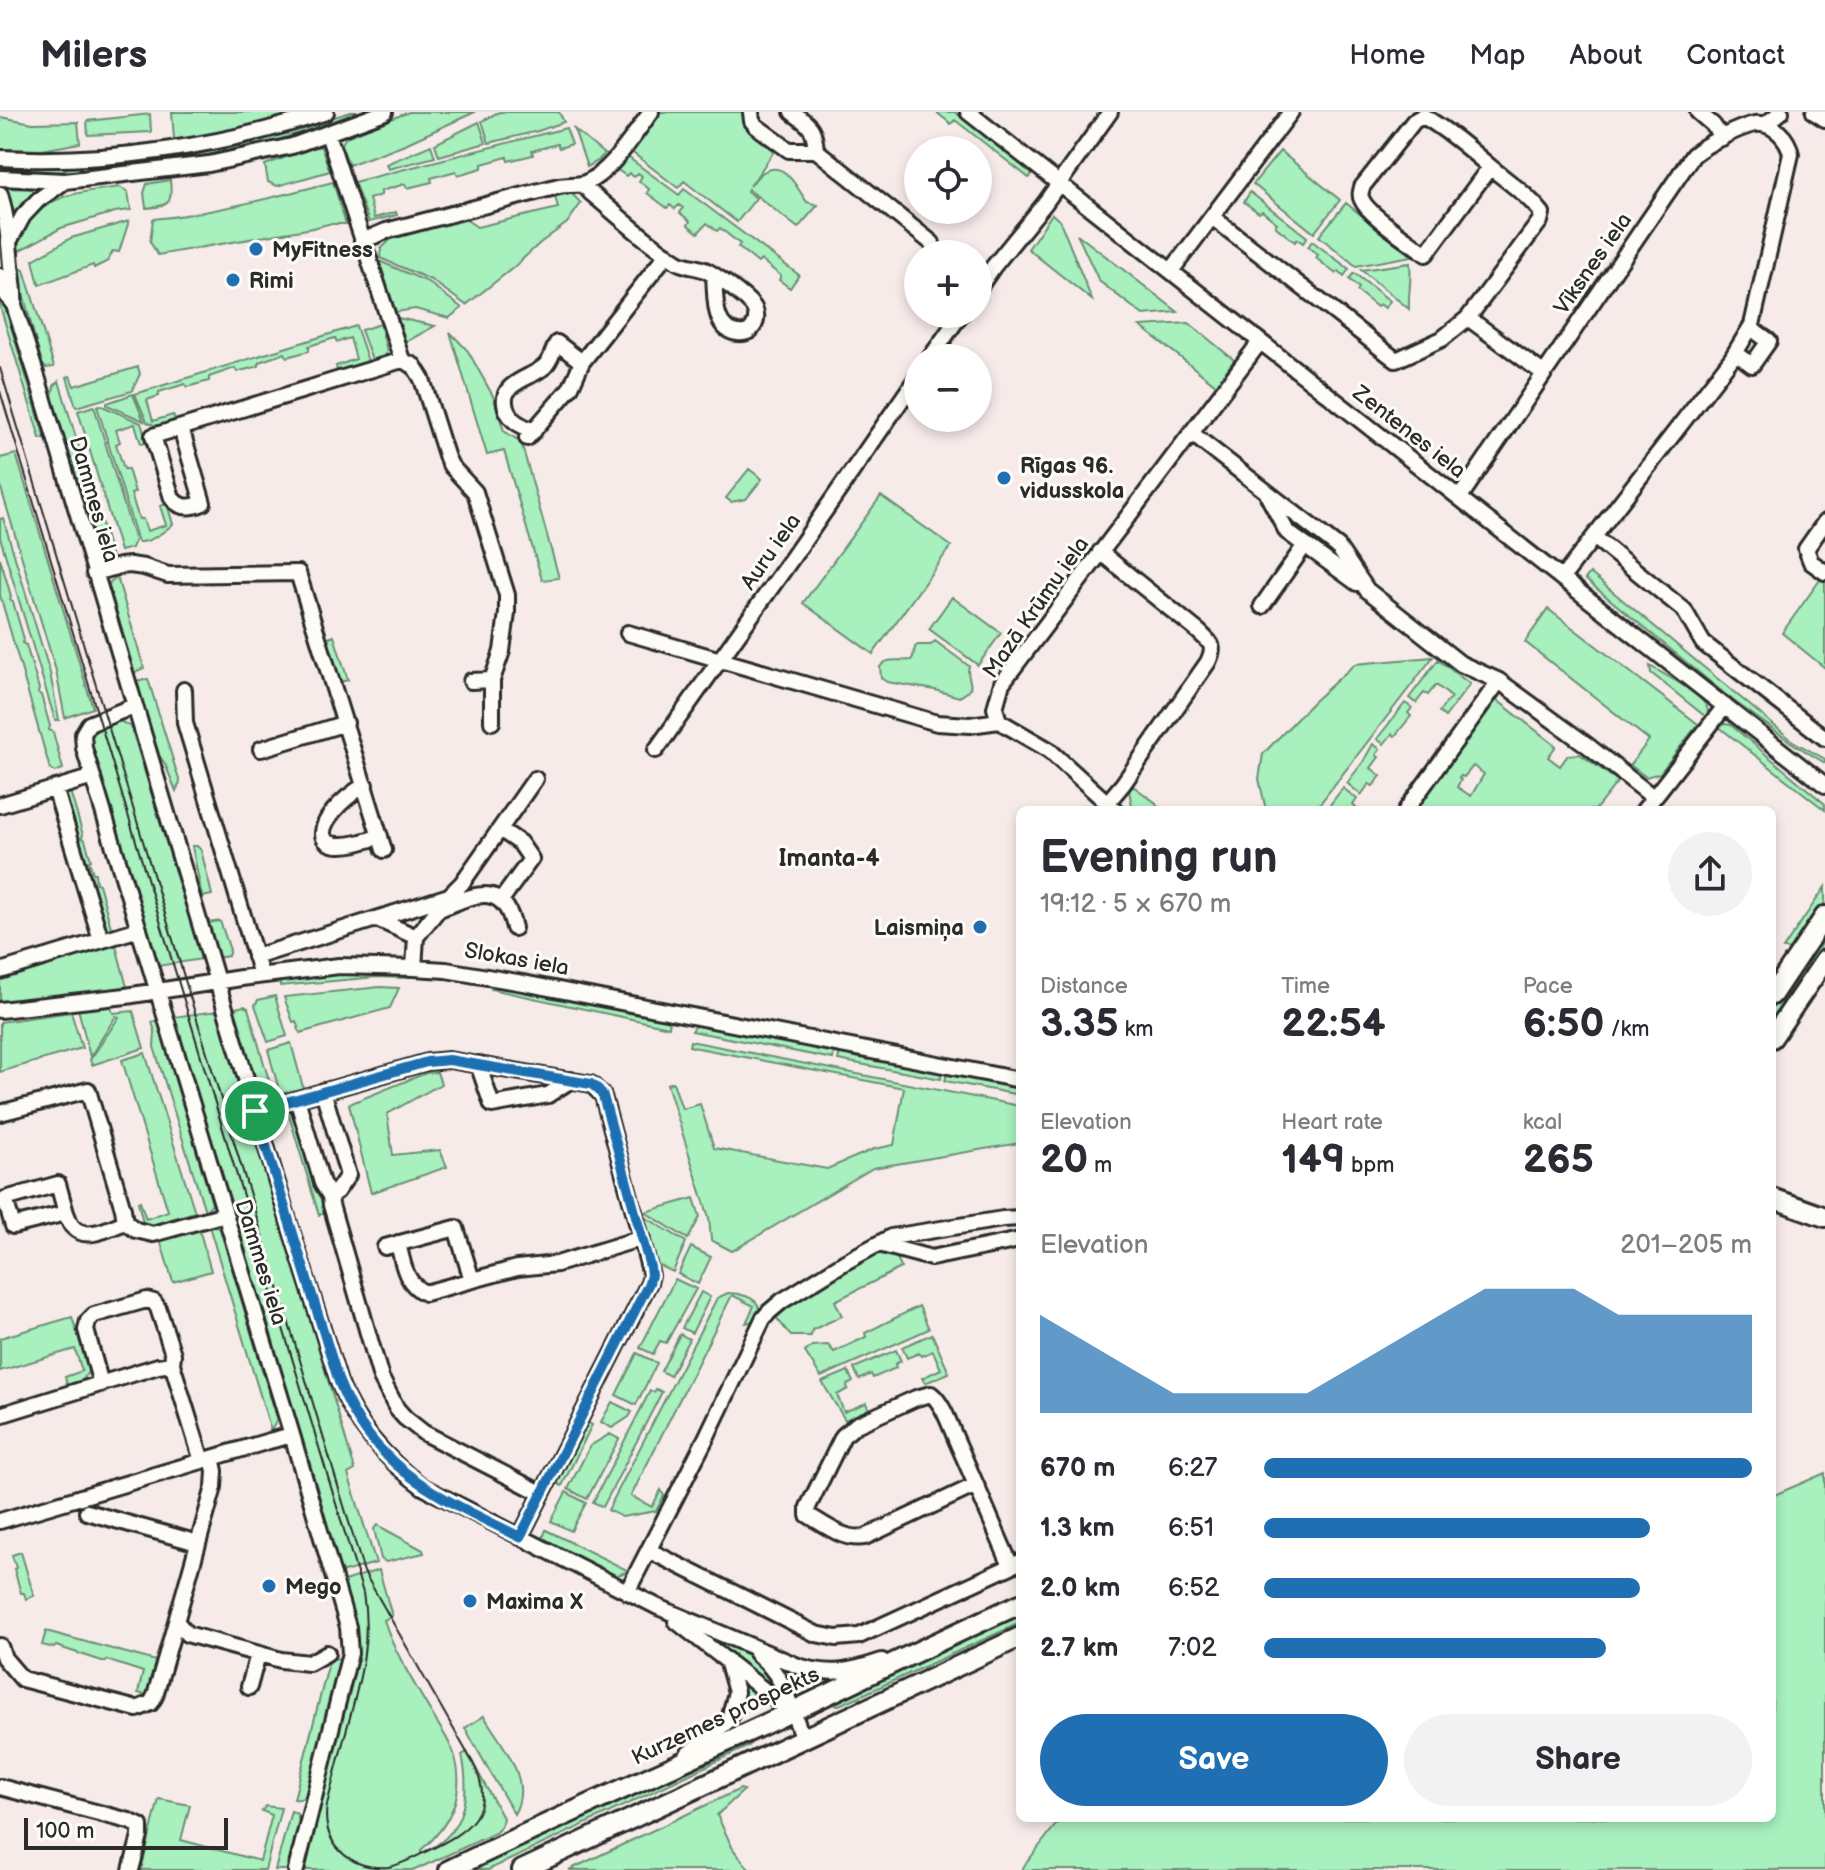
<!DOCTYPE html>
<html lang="en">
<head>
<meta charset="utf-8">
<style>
  body { margin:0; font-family:"Balsamiq Sans",sans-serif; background:#f2f2f3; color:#2b2b33; height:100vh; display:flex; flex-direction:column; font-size:30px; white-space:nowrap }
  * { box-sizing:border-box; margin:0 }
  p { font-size:26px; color:#7c7c81 }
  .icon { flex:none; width:44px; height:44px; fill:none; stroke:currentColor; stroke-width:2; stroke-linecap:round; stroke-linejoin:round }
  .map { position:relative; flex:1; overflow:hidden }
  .panel { position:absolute; left:1016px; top:694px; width:760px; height:1016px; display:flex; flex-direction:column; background:#fff; border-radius:12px; box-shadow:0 4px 12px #0003 }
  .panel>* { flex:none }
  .buttons { position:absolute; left:904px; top:24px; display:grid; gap:16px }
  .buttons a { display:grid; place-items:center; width:88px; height:88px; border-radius:50%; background:#fff; box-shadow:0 4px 12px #0003; font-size:40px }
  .scale { position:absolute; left:24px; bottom:20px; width:204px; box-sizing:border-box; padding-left:8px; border:4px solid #2b2b2b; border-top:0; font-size:22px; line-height:28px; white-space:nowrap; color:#2b2b2b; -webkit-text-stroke:6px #fdfcf7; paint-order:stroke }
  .pin { position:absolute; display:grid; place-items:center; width:68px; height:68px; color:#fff; margin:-34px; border:4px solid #fff; border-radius:50%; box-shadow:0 2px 8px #0007 }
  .round { display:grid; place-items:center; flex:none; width:84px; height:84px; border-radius:42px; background:#f2f2f3 }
  .summary { display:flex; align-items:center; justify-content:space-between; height:136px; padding:0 24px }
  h1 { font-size:44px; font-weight:600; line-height:60px }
  .metrics { display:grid; grid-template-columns:repeat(3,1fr); gap:12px; height:136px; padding:8px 24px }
  .metrics div { display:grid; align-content:center }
  .metrics b { font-size:40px; font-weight:600 }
  .metrics small { font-size:22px; font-weight:400 }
  .metrics p { font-size:22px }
  .chart { height:224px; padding:16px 24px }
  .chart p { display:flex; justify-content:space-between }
  .chart svg { width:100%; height:144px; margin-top:8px; fill:#1f6fb2; opacity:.7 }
  .cta { display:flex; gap:16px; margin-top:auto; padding:16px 24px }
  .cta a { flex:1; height:92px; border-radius:48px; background:#1f6fb2; color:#fff; font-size:32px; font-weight:600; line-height:92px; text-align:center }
  .cta a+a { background:#f2f2f3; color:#2b2b33 }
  ul { padding:0 24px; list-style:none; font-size:26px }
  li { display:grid; grid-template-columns:128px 96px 1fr; align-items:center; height:60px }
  li i { height:20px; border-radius:10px; background:#1f6fb2 }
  header { display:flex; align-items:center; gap:48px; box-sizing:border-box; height:112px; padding:0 40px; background:#fff; border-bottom:2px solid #e1e1e2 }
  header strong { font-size:38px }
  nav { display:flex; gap:44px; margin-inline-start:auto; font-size:28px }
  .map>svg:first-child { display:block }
</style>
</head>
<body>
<header>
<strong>Milers</strong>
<nav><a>Home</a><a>Map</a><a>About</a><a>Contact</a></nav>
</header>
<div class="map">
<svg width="1825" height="1758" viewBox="0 0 1825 1758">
  <rect width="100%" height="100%" fill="#f7ebea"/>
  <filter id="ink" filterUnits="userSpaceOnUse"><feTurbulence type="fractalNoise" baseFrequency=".0125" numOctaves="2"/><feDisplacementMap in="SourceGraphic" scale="16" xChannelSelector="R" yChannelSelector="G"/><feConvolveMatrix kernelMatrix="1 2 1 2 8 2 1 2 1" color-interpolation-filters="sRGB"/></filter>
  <g filter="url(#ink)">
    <path fill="#a8f0be" stroke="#6a8e74" stroke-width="2" fill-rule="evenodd" d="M172,0H296C258,14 214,27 174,27Z
      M351,0H366L264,32L177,49L176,44L272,24Z
      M409,0H475L405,32L349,53L341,33L346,25Z
      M499,0H559L564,10L538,19L489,31L482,9Z
      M658,0H744C746,19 760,27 775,38L750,74C754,70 758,62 763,60C786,47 797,77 807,90L818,93L798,116L748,77L747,79L756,86L737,110L684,69L678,76L629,38Z
      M936,0H955L1033,61L1029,66L955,8L951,12Z
      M150,2L151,20L88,23L87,9Z
      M0,5L33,11L78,10L80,31L42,38L0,37Z
      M479,10L486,31L439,44L435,32Z
      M566,16L572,32L559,36L557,32L532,39L533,43L508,49L507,45L482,52V56L458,63L456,59L431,66L432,70L407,76L405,72L381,79V83L369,87L374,106L396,100L397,103L369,110L354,70Z
      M574,17L604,42L598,49L587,55Z
      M431,33L435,45L388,57L386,52Z
      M315,34L321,35L330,59L277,74L268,70L265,53Z
      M1280,39L1340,88L1314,121L1253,72Z
      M625,43L679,83L684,77L799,163L790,176L779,168L781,164L761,148L758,151L738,135L740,132L720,116L717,119L707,111L698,121L688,113L690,109L680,101L683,96L679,93L675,97L670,93L667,96L647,81L649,77L639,69L642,64L638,61L634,65L629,61L626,64L615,56Z
      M168,45L169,50L83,59L13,60L7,58L10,56L103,53Z
      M170,68C173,92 169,94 146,96L144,81L147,72Z
      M333,70L346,112H328L313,116L158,143L150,130L153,107C215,101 273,85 333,70Z
      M120,75L128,80L131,98L115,100L61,116L15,141C15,129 19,121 27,112C54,79 80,81 120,75Z
      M6,76L40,77L23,90L13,105Z
      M562,79L570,80L581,91L567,111L540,131L514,155L466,193L431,168L380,146L381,137L391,127L465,107L477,115L558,96L555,84Z
      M1250,80L1307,125L1303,131L1297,127L1295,130L1275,114L1277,111L1262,99L1259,101L1244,90Z
      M1346,91L1412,144L1356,154L1319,124Z
      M1052,102L1060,109L1092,188L1028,137Z
      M129,109L119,140L113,139L108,149L94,156L93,153L39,173L33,148L71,126Z
      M1077,122L1178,200L1143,203L1099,169Z
      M1312,129L1349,157L1344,164L1339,159L1336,162L1316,146L1318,143L1308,135Z
      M379,149L428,170L462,196L449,206L415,197L396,200Z
      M1410,151C1412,167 1408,181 1409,197L1361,158Z
      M18,155L24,158L54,255L46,256L41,251L17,157Z
      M1354,161L1390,189L1385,196L1380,192L1377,195L1357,179L1359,176L1349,167Z
      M0,179L45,326L42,327L40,326L0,194Z
      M398,206L435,214L406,230Z
      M1189,211L1234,248L1216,273L1140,214Z
      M380,212L387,239L385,244L372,248L361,218Z
      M356,214L368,249L337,259L336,254L356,247L350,226L337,230L335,226L309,234V239L287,245L285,241L259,250V254L237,260L235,256L209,265V269L187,275L185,272L159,280V284L147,288L153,309L173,303L175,308L156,314L147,310L135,282Z
      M450,220L468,239L493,284L504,319L521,330L559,466L542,468L504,339L487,343Z
      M138,255L140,262L132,279L76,295L67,265L70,264L74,274Z
      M59,269L111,442L112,446L100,441L97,437L52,285L54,274Z
      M133,282L144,309L107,293V291Z
      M100,293L141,311L147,330L141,332L135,312L116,318L120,330L116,332L124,357H128L135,380L131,382L139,407H143L147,419L166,413L160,394L167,392L173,412C164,420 150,431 138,430L97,294Z
      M94,294L135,429L132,436L120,439L78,299Z
      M16,342L93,596L65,606L56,559L0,373V346Z
      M749,357L762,367L746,387L731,390L726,386Z
      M881,384L951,434L873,542L803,491Z
      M3,406L50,561L59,608H55L0,425V407Z
      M0,446L11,484L10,488L13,490L24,527L22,531L26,533L39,577L38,581L41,583L50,614L49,618L53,620L63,657L55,660L50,657L0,483Z
      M1590,461L1793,629L1825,647V651L1792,631L1731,587L1585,467Z
      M117,465L144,556L134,561L109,474L110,470Z
      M1822,465L1825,467V556L1782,521Z
      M952,485L1001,521L978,553L929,517Z
      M1548,497L1698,612L1660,661L1646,665L1630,653L1649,628L1525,530Z
      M334,524L348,568L336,571L322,528Z
      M935,529L969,554C964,568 981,574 959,585L935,578L887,570L881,566L880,555C888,544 899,550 911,548L913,545L915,535L918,533H931Z
      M1433,545L1315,698H1266L1259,667L1263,642L1313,590L1355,552Z
      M1438,548L1470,572L1445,605L1439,600L1451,585L1436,573L1428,583L1424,581L1416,591L1409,586Z
      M1650,554C1665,563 1696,578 1705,592C1709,598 1708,599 1706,605L1651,561Z
      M148,567L180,671L176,679L165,652L159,643L136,569Z
      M1494,588H1497L1556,634L1548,645L1560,654L1568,643L1580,642L1618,669L1595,698H1422L1420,692L1424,682ZM1473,654L1484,662L1471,684L1457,675L1461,668L1459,666L1461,664L1464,665Z
      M1405,591L1412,596L1408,601L1411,604L1395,624L1392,622L1384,632L1377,627Z
      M118,608L131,615L202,847L158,854L91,636V623L96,617Z
      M1725,612L1731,613L1825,692V698L1719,615Z
      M1373,632L1380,637L1376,643L1379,645L1371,656L1381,664L1373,674L1369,672L1361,683L1347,671L1363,650Z
      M1133,674L1156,691L1158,696L1156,698H1133L1129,679Z
      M1343,676L1357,687L1353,693L1356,696L1354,698H1326Z
      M70,679L83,723L82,726L85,728L91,748L89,749L93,761H95L96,771L99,772L112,819L104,820L63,687L65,682Z
      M192,734H197L201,738L212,783L202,785Z
      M1825,775V790L1793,838L1783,837Z
      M220,809L230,838L228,844L216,846L207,811Z
      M1825,818C1825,840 1785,890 1772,911V895Z
      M115,830L127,875L0,891V866Z
      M367,861L407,863L406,866L377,865L280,874V866L323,862Z
      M492,872L670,907L669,915L491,877Z
      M380,875L399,876L390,896L300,921L296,909L293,910L284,885Z
      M275,884L287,924L268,930L255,893L258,888Z
      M110,892L113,901L133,899L144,936L92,953L90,948L119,905L116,904L90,945L78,896Z
      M244,894L248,896L274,986H264L256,980L231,897Z
      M217,899L355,1358L348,1362L376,1451L340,1461L173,905Z
      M71,900L82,936L0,960V910Z
      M159,908L212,1092L205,1099L154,935L155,920L152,910Z
      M699,913L834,939L833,947L692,919L695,914Z
      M690,929L1020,994V1031L873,1056L732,1139L711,1128L709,1106L667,972L673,970L682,997L700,992L714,1036L827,1057L874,1037L894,1033L904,976L693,935L689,934Z
      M291,931L304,979L281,985L268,938Z
      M840,940L942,960L941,967L838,948Z
      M145,941L195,1100L151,1113L143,1110L138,1090L140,1089L146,1107L168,1099L122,948Z
      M437,960L441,972L387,1002L393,1043L440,1038L447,1055L371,1081L349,992L426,961Z
      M947,961L1020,975V983L945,969Z
      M287,997L296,1003L326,1101L319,1103Z
      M694,1086L700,1105L688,1127L645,1100Z
      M642,1103L686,1130L673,1160L656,1152Z
      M209,1114L220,1116L277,1308L271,1319Z
      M199,1117L211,1159L173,1170L160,1128Z
      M691,1135L711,1145L698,1172L678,1162Z
      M880,1140L895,1141L901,1156L835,1189L842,1204L812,1218L811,1224H791L775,1204L865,1148Z
      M675,1167L696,1177L666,1231L660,1229L653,1242L640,1236Z
      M701,1180L710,1185L692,1221L682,1216Z
      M728,1181C736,1181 757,1184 759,1196C759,1199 755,1207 754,1209L746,1211L754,1194L732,1183L631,1384L652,1395L661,1378L664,1384L656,1399L622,1405L608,1398L717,1186Z
      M919,1194L929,1217L821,1265L805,1240L812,1234L828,1233L834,1240L866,1225L865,1221Z
      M72,1205L89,1258L83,1268L67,1273L65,1265L82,1259L75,1237L0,1259V1226Z
      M680,1222L689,1227L670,1264L661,1259Z
      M932,1222L949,1261L925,1271L922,1266L941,1257L933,1239L921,1244L919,1241L907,1246L902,1235Z
      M896,1238L901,1249L895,1252L896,1256L873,1266L871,1262L859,1268L854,1256Z
      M637,1241L657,1251L636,1293L616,1283Z
      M848,1259L853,1270L847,1273L848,1277L837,1283L844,1300L866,1291L869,1297L845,1308L822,1270Z
      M656,1277L662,1280L603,1395L593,1390L650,1279L654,1280Z
      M612,1290L632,1300L629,1305L612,1316L601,1310Z
      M585,1309L592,1313L562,1374L554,1370Z
      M610,1322L619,1327L587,1387L568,1377L590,1334Z
      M1825,1361V1758H1021L1061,1706H1772V1384Z
      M566,1380L586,1391L571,1419L551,1409Z
      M377,1413L423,1438L424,1441L386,1450L381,1447L374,1417Z
      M546,1418L629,1459L615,1464L542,1428Z
      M21,1440L34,1484L26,1487L24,1481H21L14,1457L16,1456L12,1443Z
      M379,1458L392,1504L384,1508C395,1542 414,1571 432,1602C440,1616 451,1630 455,1645C466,1682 449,1715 421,1738V1741C464,1725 471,1684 462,1643L467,1640L503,1706L501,1715L495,1721L415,1758H304L303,1752L322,1671L356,1550C358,1522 350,1497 341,1470Z
      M1020,1503V1511L851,1588L839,1593L825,1592Z
      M46,1519L156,1549L146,1583L138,1581L143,1560L106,1548L105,1550L56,1534L54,1536L42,1533Z
      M724,1531C755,1545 762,1549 779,1579H776L722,1537L721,1532Z
      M341,1546L309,1678C305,1685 302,1688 294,1687L329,1550L332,1547Z
      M740,1570H743L767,1589L737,1603Z
      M484,1604C501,1632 534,1668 514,1702L465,1616Z
      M754,1625L749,1634L488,1758H472Z
      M740,1677L744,1678L717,1703L733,1737L750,1758H569Z
      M159,1687L190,1693L181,1728L260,1749L272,1703L262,1699L266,1694L281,1696L265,1758H141Z
      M291,1699L297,1702L299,1710L287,1758H275Z"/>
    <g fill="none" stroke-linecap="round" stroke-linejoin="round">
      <defs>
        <path id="minor" d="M751,0L752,9L756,14L789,38H816L932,131
          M792,0C810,14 814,14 816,38
          M968,0L1825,673
          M1698,0L1713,13L1722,26
          M1814,0L1825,7
          M1766,12L1781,0
          M328,22L402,248
          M0,46C107,52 225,34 326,0
          M0,66L65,69L209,52L292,34L385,0
          M583,72L591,81C619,104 647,131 678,150C687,155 697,154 707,159C718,165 743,183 751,192C757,198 758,208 753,215C750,220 744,222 738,221C712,218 716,184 714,164
          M0,82C7,106 9,129 11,154C13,168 15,179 14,193
          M1212,105L1396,248L1442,227L1468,206L1540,109L1542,101C1527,82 1507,69 1489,54C1468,36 1447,18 1423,4L1414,9L1362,75C1361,81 1359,82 1362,88C1369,104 1411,130 1426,142L1490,55
          M10,128L23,104L38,88L65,69
          M362,129L386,119L559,74C567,72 578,74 585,71C610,62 635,21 651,0
          M1171,159L1291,0
          M0,164L5,181L14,193L38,268L292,1121L339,1270C356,1314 385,1347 423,1375L658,1495L798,1554C831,1564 849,1560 882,1549
          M978,177L993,155L1045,91L1110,0
          M1468,206L1543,261
          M1736,241L1752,253L1769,229L1751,216
          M930,246L961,202
          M181,316L203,391C191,396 180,397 172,386L153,324L402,248L414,254L422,267L447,346L451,354L475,380L507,483V501L502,539L492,568V610
          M534,319C520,313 511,310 506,296C498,270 531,267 545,254C551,248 553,238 557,231L582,250
          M1191,321L1338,435L1367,478L1461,552L1499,569L1406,698
          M527,326L571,275L582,250L667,142
          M1268,384L1287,420L1357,471
          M1460,385L1693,43C1706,32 1739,15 1755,12C1773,10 1788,26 1791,42L1752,213L1732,246L1562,466
          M1825,410L1806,437L1811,450L1825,460
          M1594,425L1684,498L1703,531L1825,626
          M1100,440L1199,520C1211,532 1216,533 1208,550L1123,672L1107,691
          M94,461L120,454L130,453L144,455L168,463L298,461L384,738
          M1262,494L1305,433
          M628,521L937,611L970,613L999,609
          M471,569L492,568
          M1499,569L1587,633L1653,685
          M184,578L185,611L261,863
          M134,594L89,612L83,622L84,636L292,1323L348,1515L350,1541L296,1758
          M261,637L346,611
          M656,638L790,449L918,264
          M365,673C311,706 302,753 380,724
          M55,676L101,828
          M0,693L93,665
          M1115,698L1049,638L999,609L995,596L1002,571L1260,230
          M1644,698L1725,594
          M500,717L520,731L531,747L502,787
          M442,796C476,782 504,769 514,816
          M377,807L416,825
          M255,845L449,784
          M414,856L416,825L449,784L462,771L535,667
          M0,859L139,817
          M0,898L126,884L241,866L339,854L414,856L446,858L523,871L1020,968
          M478,952L492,993L548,983L571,968
          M323,979L348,1063L337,1079L330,1084
          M297,987L322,1071L330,1084L331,1093L381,1266L397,1297L405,1306L424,1321L541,1381
          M255,999L427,950L449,948L591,972L603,984L651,1163L649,1171L520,1425
          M0,1001L88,978L123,1097L125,1110
          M66,1101L58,1072L5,1087L13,1114L66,1101C68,1105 69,1110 72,1114C85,1130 110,1116 125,1110
          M125,1110L136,1118L153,1122L225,1102
          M398,1131C403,1151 405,1172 425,1181L517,1156L557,1152L642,1126
          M879,1132L931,1146L1020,1128
          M385,1135L456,1116L472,1168
          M101,1272L86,1218L88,1209L94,1203L147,1188L154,1190L158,1196L173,1242L172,1252L202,1349
          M0,1303L158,1254L172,1252
          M976,1373L865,1425C845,1429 825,1413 808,1403V1395L843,1324L856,1313L916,1286L931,1282C944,1292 951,1317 958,1332C976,1372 993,1413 1011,1454
          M87,1400L198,1431
          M0,1409L269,1329L292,1323
          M650,1439L816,1522L836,1526L859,1524L1020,1450
          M627,1480L705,1328L763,1207L769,1200L782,1189L845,1150L891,1125L1003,1107L1020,1106
          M176,1509L187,1522L281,1548L309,1551L327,1541
          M676,1509L792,1600
          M0,1534L4,1546L22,1567L137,1597L151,1591L155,1584L214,1375L215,1359L212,1346
          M756,1541C787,1566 788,1592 803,1626
          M249,1575L258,1542
          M688,1642L729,1608L736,1580L727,1548
          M0,1675L129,1709L140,1714V1724L131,1758"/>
        <path id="major" d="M1772,883L1825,804
          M1772,926L1825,848
          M1772,1086L1825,1105
          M449,1758C563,1702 679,1653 793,1599C869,1563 944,1526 1020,1492
          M522,1758L1020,1525"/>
      </defs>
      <use href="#minor" stroke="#2b2b2b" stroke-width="20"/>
      <use href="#major" stroke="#2b2b2b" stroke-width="24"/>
      <use href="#minor" stroke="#fdfcf7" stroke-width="14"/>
      <use href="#major" stroke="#fdfcf7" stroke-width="18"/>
      <path stroke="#2b2b2b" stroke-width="2" d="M0,256L364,1460L473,1651C498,1700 468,1720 427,1739C415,1745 401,1753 388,1755C348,1758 321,1730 327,1693C334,1665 341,1637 349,1609C361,1564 371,1528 363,1481L0,279"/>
    </g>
  </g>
  <g fill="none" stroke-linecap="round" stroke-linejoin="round" filter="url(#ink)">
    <defs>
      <path id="route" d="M449,948L591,972L598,977L603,984L650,1155L651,1163L649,1171L520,1425C440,1385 374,1359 339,1270L255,999L427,950Z"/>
    </defs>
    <use href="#route" stroke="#fff" stroke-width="16"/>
    <use href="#route" stroke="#1f6fb2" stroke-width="10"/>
  </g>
  <g fill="#1f6fb2" stroke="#fdfcf7" stroke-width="3">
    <circle cx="256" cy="137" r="8"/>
    <circle cx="233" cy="168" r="8"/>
    <circle cx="1004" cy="366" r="8"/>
    <circle cx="980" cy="815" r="8"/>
    <circle cx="269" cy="1474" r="8"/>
    <circle cx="470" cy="1489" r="8"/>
  </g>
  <g text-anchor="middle" stroke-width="6" stroke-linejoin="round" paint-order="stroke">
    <g font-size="22" font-weight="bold" fill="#2b2b2b" stroke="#fdfcf7" text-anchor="start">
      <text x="272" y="145">MyFitness</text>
      <text x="249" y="176">Rimi</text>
      <text x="1020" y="361">Rīgas 96.<tspan x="1020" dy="25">vidusskola</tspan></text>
      <text x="964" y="823" text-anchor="end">Laismiņa</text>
      <text x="285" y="1482">Mego</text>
      <text x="486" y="1497">Maxima X</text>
    </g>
    <g font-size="22" fill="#2b2b2b" stroke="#fdfcf7">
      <text transform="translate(1592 151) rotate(-55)" y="8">Vīksnes iela</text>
      <text transform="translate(1410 319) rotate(38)" y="8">Zentenes iela</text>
      <text transform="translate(95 387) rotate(74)" y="8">Dammes iela</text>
      <text transform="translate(770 439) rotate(-55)" y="8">Auru iela</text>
      <text transform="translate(1035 495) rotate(-55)" y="8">Mazā Krūmu iela</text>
      <text transform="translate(517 846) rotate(10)" y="8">Slokas iela</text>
      <text transform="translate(262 1150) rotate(73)" y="8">Dammes iela</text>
      <text transform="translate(725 1603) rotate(-25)" y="8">Kurzemes prospekts</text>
    </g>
    <g font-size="24" font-weight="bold" fill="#2b2b2b" stroke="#fdfcf7">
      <text x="829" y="754">Imanta-4</text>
    </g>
  </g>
</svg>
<div class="buttons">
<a><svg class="icon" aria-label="locate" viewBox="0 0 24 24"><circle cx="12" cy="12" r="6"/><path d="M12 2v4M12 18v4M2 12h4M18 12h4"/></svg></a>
<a>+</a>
<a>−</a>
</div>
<div class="scale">100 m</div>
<div class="pin" style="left:255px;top:999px;background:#1e9e55"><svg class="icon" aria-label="arrive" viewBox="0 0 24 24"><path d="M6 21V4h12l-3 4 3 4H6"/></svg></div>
<section class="panel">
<div class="summary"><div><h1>Evening run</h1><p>19:12 · 5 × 670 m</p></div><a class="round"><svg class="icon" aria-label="share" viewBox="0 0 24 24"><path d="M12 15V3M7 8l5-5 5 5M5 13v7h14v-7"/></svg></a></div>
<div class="metrics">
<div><p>Distance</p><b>3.35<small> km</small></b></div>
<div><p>Time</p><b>22:54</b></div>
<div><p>Pace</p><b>6:50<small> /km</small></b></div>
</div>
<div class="metrics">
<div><p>Elevation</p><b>20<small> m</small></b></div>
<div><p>Heart rate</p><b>149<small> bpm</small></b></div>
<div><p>kcal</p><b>265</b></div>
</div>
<div class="chart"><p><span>Elevation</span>201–205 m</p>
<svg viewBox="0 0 160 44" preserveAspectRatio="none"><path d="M0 44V14L10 22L20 30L30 38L40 38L50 38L60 38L70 30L80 22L90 14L100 6L110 6L120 6L130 14L140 14L150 14L160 14V44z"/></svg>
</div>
<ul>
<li><b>670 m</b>6:27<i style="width:100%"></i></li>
<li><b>1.3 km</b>6:51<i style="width:79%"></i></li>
<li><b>2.0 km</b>6:52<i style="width:77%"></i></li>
<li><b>2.7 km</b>7:02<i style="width:70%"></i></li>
</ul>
<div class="cta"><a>Save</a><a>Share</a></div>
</section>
</div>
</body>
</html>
